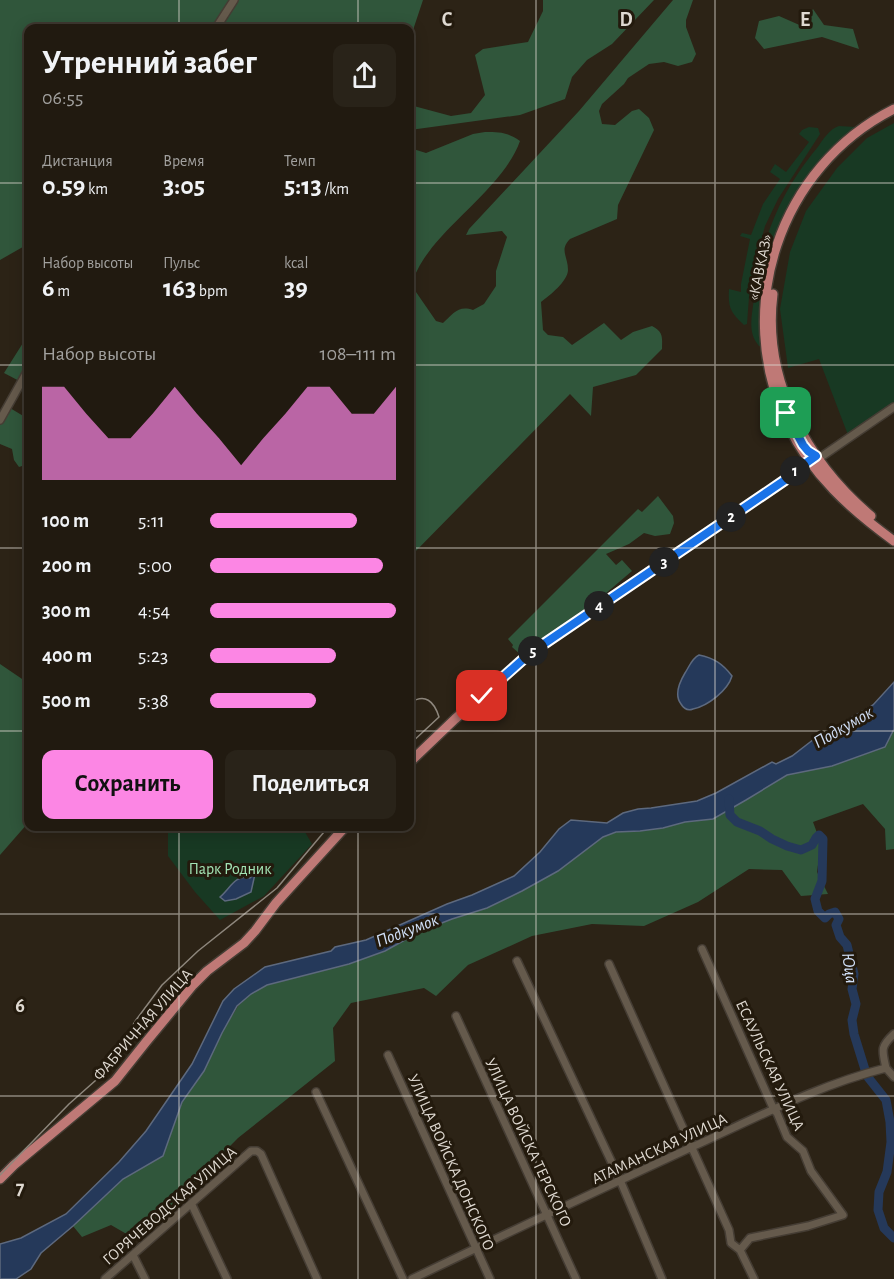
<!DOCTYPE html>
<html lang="ru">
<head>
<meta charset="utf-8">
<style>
  body { margin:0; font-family:"Alegreya Sans",sans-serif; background:#292319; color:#f1f3f6; height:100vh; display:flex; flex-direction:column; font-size:22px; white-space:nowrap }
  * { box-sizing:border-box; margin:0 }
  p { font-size:20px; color:#a2a19f }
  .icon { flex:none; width:33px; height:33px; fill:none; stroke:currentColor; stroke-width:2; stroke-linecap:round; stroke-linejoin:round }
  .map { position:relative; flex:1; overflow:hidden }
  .drawer { position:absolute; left:24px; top:24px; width:390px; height:807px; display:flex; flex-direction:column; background:#211a10; border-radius:12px; box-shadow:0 3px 15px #0003,0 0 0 2px #3e3830 }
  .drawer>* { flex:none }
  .pin { position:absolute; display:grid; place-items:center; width:51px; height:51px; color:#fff; margin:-26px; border-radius:12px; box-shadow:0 3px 9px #0006 }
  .km { position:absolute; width:30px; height:30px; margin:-15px; border-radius:50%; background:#222; color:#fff; font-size:16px; line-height:30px; text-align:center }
  .round { display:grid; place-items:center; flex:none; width:63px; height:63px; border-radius:12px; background:#292319 }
  .overview { display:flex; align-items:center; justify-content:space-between; height:102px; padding:0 18px }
  h1 { font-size:33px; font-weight:600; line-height:45px }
  .figures { display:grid; grid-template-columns:repeat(3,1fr); gap:9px; height:102px; padding:6px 18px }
  .figures div { display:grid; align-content:center }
  .figures b { font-size:26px; font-weight:600 }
  .figures small { font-size:16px; font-weight:400 }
  .figures p { font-size:16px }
  .chart { height:168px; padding:12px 18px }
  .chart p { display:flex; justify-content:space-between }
  .chart svg { width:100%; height:108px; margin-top:6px; fill:#fc86e4; opacity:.7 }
  .primary-button { display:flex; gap:12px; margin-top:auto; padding:12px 18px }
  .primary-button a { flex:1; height:69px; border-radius:12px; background:#fc86e4; color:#111; font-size:24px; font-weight:600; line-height:69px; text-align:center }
  .primary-button a+a { background:#292319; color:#f1f3f6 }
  ul { padding:0 18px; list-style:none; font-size:20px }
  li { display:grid; grid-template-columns:96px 72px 1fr; align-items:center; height:45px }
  li i { height:15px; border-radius:8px; background:#fc86e4 }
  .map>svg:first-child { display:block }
</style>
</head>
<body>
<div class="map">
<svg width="894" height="1279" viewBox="0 0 894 1279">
  <rect width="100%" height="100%" fill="#2c2316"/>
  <path fill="#183923" d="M894,123V404L848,435L819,359L788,368L780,309L790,252L806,211L837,168L867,138Z
    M839,126L855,127C846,136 834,145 825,155C789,192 768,244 762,295C760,312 762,329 761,346H759C747,332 752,316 754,298C761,240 779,194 817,148C823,140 829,129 839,126Z
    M809,127L818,128L820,134L778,199L765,226L753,270L749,297L747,324L744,325C730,312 728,307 729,289L741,292V284L750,239L740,236L742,233L751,235L763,204L780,179L770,172L775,164L786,172L809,142L799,134L802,130Z
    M311,826L305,832L312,844L264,896L220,920L195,892L168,856V827Z"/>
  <path fill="#30563b" d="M0,0H423L414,27L415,65L410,85V28H28V244L0,260Z
    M543,0H654L612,44L587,60L572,77L565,99L520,115L410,130V105L451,116L471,113L485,95L475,55L483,49L528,42L543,11Z
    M673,0H693L686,20V27L696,54L692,62L678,66L664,62L649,64L628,78L624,84L602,104L599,111L602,124L615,125L632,111L639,109L649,118L654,130L618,205L617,219L570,239C559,250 568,256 568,270C568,281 549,296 541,302L543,330L548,335L563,337L572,345L604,323L621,340L633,332L652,326C664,332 662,338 662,349L636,375L593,387L591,416L570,394L410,557V302L416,292L436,321L443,323C453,314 458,305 473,310L484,304L496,286V271L507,237L502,231L466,235L469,229L579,111Z
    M813,9L824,25L853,29L859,49L822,37L764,49L755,38L759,21L779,16L804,27Z
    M485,132C500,132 507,132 520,141C505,183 454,217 428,253C420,263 415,275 410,286V148L426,153L473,134Z
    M28,335V384H25L4,373Z
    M10,408L25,417L28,415V459L25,465L19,467L14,460L12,449L0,444V425Z
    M658,496L673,516L674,523L670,534L655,536L644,533L629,544L606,554L616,565L622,560L632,571L591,606L521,655L512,647L513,645L508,639L638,509L642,512Z
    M0,664L28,683V823L0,855Z
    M894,729V849L886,850L885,829L863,804L813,822L820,841V851L817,872L828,894L801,896L782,870L749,869L698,902L644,926L592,924L532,936L468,965L436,996L424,988L351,1003L333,1028L335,1061L238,1138L137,1240L111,1225L82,1237L73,1226L123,1179L163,1156L182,1102L204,1071L222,1033L238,1006L251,994L267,985L349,964L385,951L421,931L452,919L487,908L522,891L558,871L603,837L617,832L640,831L663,828L729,809L746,800L787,775L832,766L884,747Z"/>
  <path fill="#25395a" stroke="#5d697e" stroke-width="1.5" d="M699,655C714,658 723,664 732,676C728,690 708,706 693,709C688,711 684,709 681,704C674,695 679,683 685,673C689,667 692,658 699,655Z
    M894,682V729L885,747L832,766L787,775L746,800L713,819L685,822L663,828L640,831L616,832L603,837L558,871L522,891L487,908L452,919L421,931L385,951L349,964L267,985L251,994L237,1006L222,1033L204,1071L182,1102L163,1156L123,1179L73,1226L41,1253L31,1269L16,1279H0V1244L21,1238L66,1214L119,1162L146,1131L192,1064L223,1001L234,989L265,967L331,951L335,947L366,940L447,904L472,895L514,876L540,852L559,829L571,820L607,823L623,813L638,809L651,808L697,801L716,793L772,762L776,764L792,756L814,739L873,705Z
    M254,874H255L251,892L236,899L225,901L220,897C230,889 235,874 250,878Z"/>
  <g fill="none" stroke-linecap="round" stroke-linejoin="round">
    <path stroke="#25395a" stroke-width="9" d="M729,799L730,815L737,822L760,831L772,839L787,846L801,850L812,845L816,838L819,835L823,839L822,881L815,899L818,911L825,918L829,914L835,912L839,919L836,925L840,937L847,945L854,974L852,989L856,1004L852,1020L854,1034L867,1076L886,1100L890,1122L891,1142L887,1172L879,1192L878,1210L884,1228L894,1238"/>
    <defs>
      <path id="minor" d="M216,28L234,0
        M0,420L28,370
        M818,459L894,407
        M702,949L774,1110L777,1113L787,1137L803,1151L811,1171L843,1215L808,1226L750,1238L740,1250
        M517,961L620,1180L662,1279
        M609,964L729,1230L731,1243L740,1250L754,1279
        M456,1016L576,1279
        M388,1055L490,1279
        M886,1068C882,1050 880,1047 894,1034
        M886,1068L894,1077
        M316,1092L403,1279
        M192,1205L227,1279
        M133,1255L145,1279
        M105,1279L251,1151H257L261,1154L317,1279
        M412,1279C505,1234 599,1190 692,1147C756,1118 818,1085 886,1068"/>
      <path id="major" d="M894,109C779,167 732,309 788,425C812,475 850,509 894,541
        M773,294C762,380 807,462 871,516
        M410,762L455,719L529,654L785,480L792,473L816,456
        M0,1179L14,1165L115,1081L146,1042L193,985L207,971L244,943L255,931L276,903L346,826"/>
    </defs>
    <use href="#minor" stroke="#453d34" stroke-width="10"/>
    <use href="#major" stroke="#453d34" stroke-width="12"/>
    <use href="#minor" stroke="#655a4c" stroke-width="7"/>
    <use href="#major" stroke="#bf7976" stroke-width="9"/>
    <path stroke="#8e877d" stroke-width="1.5" d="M410,703C425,693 434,701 439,717L410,744
      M0,1175L69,1104L104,1073L136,1020L162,985L198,951L277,888L329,826"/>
  </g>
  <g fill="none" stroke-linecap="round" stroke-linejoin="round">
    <defs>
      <path id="route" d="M482,696L529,654L785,480L792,473L816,456L808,451L803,445L786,413"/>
    </defs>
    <use href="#route" stroke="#fff" stroke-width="12"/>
    <use href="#route" stroke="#1a73e8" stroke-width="8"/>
  </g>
  <path fill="none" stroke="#dfd9d1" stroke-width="1.5" stroke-opacity="0.55" d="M179,0V28M358,0V28M536,0V1279M715,0V1279M0,183H28M410,183H894M0,365H28M410,365H894M0,548H28M410,548H894M0,731H28M410,731H894M179,826V1279M358,826V1279M0,914H894M0,1096H894"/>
  <g text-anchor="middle" stroke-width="6" stroke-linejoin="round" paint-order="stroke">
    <g font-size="16" fill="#dfd9d1" stroke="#231a0d">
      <text transform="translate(759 267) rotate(-78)" y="6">«КАВКАЗ»</text>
      <text transform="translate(142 1024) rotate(-49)" y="6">ФАБРИЧНАЯ УЛИЦА</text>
      <text transform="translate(771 1065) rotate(65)" y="6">ЕСАУЛЬСКАЯ УЛИЦА</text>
      <text transform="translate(529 1142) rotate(65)" y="6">УЛИЦА ВОЙСКА ТЕРСКОГО</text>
      <text transform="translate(659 1148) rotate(-25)" y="6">АТАМАНСКАЯ УЛИЦА</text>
      <text transform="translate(452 1162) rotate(66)" y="6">УЛИЦА ВОЙСКА ДОНСКОГО</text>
      <text transform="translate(169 1205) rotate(-41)" y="6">ГОРЯЧЕВОДСКАЯ УЛИЦА</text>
    </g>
    <g font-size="16" fill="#a3e4b5" stroke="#231a0d">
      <text x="230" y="874">Парк Родник</text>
    </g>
    <g font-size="18" font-style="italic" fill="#d2e1f9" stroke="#231a0d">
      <text transform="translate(843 727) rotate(-30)" y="6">Подкумок</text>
      <text transform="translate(407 930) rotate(-21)" y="6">Подкумок</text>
      <text transform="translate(850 968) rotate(82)" y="6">Юца</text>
    </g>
  </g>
  <g font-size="20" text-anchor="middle" font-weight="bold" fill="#dfd9d1" stroke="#231a0d" stroke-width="6" stroke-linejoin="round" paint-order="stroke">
    <text x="447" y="26">C</text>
    <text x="626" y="26">D</text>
    <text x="805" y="26">E</text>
    <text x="20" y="1012">6</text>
    <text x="20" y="1194">7</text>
  </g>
</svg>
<div class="pin" style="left:786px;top:413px;background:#1e9e55"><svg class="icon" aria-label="arrive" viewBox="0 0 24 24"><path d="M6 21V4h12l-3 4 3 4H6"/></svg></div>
<div class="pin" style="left:482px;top:696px;background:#d93025"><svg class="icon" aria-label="check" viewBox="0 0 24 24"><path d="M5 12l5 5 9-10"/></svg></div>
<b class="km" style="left:795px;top:471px">1</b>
<b class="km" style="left:731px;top:517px">2</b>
<b class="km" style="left:664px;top:562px">3</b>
<b class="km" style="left:599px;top:606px">4</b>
<b class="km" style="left:533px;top:651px">5</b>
<section class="drawer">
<div class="overview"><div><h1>Утренний забег</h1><p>06:55</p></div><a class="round"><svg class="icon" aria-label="share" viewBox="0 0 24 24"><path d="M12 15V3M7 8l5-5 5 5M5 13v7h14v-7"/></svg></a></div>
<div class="figures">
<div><p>Дистанция</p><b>0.59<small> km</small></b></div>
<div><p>Время</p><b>3:05</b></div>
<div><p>Темп</p><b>5:13<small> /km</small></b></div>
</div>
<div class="figures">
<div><p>Набор высоты</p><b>6<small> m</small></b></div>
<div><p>Пульс</p><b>163<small> bpm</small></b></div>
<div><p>kcal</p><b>39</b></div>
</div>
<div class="chart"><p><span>Набор высоты</span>108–111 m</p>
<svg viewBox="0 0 160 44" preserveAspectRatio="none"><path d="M0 44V6L10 6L20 17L30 27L40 27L50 17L60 6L70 17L80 27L90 38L100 27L110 17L120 6L130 6L140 17L150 17L160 6V44z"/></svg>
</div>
<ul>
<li><b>100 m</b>5:11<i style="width:79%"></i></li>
<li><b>200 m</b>5:00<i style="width:93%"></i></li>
<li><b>300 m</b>4:54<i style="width:100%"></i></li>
<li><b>400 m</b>5:23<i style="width:68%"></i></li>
<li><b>500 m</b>5:38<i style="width:57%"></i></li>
</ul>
<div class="primary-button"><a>Сохранить</a><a>Поделиться</a></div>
</section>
</div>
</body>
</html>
